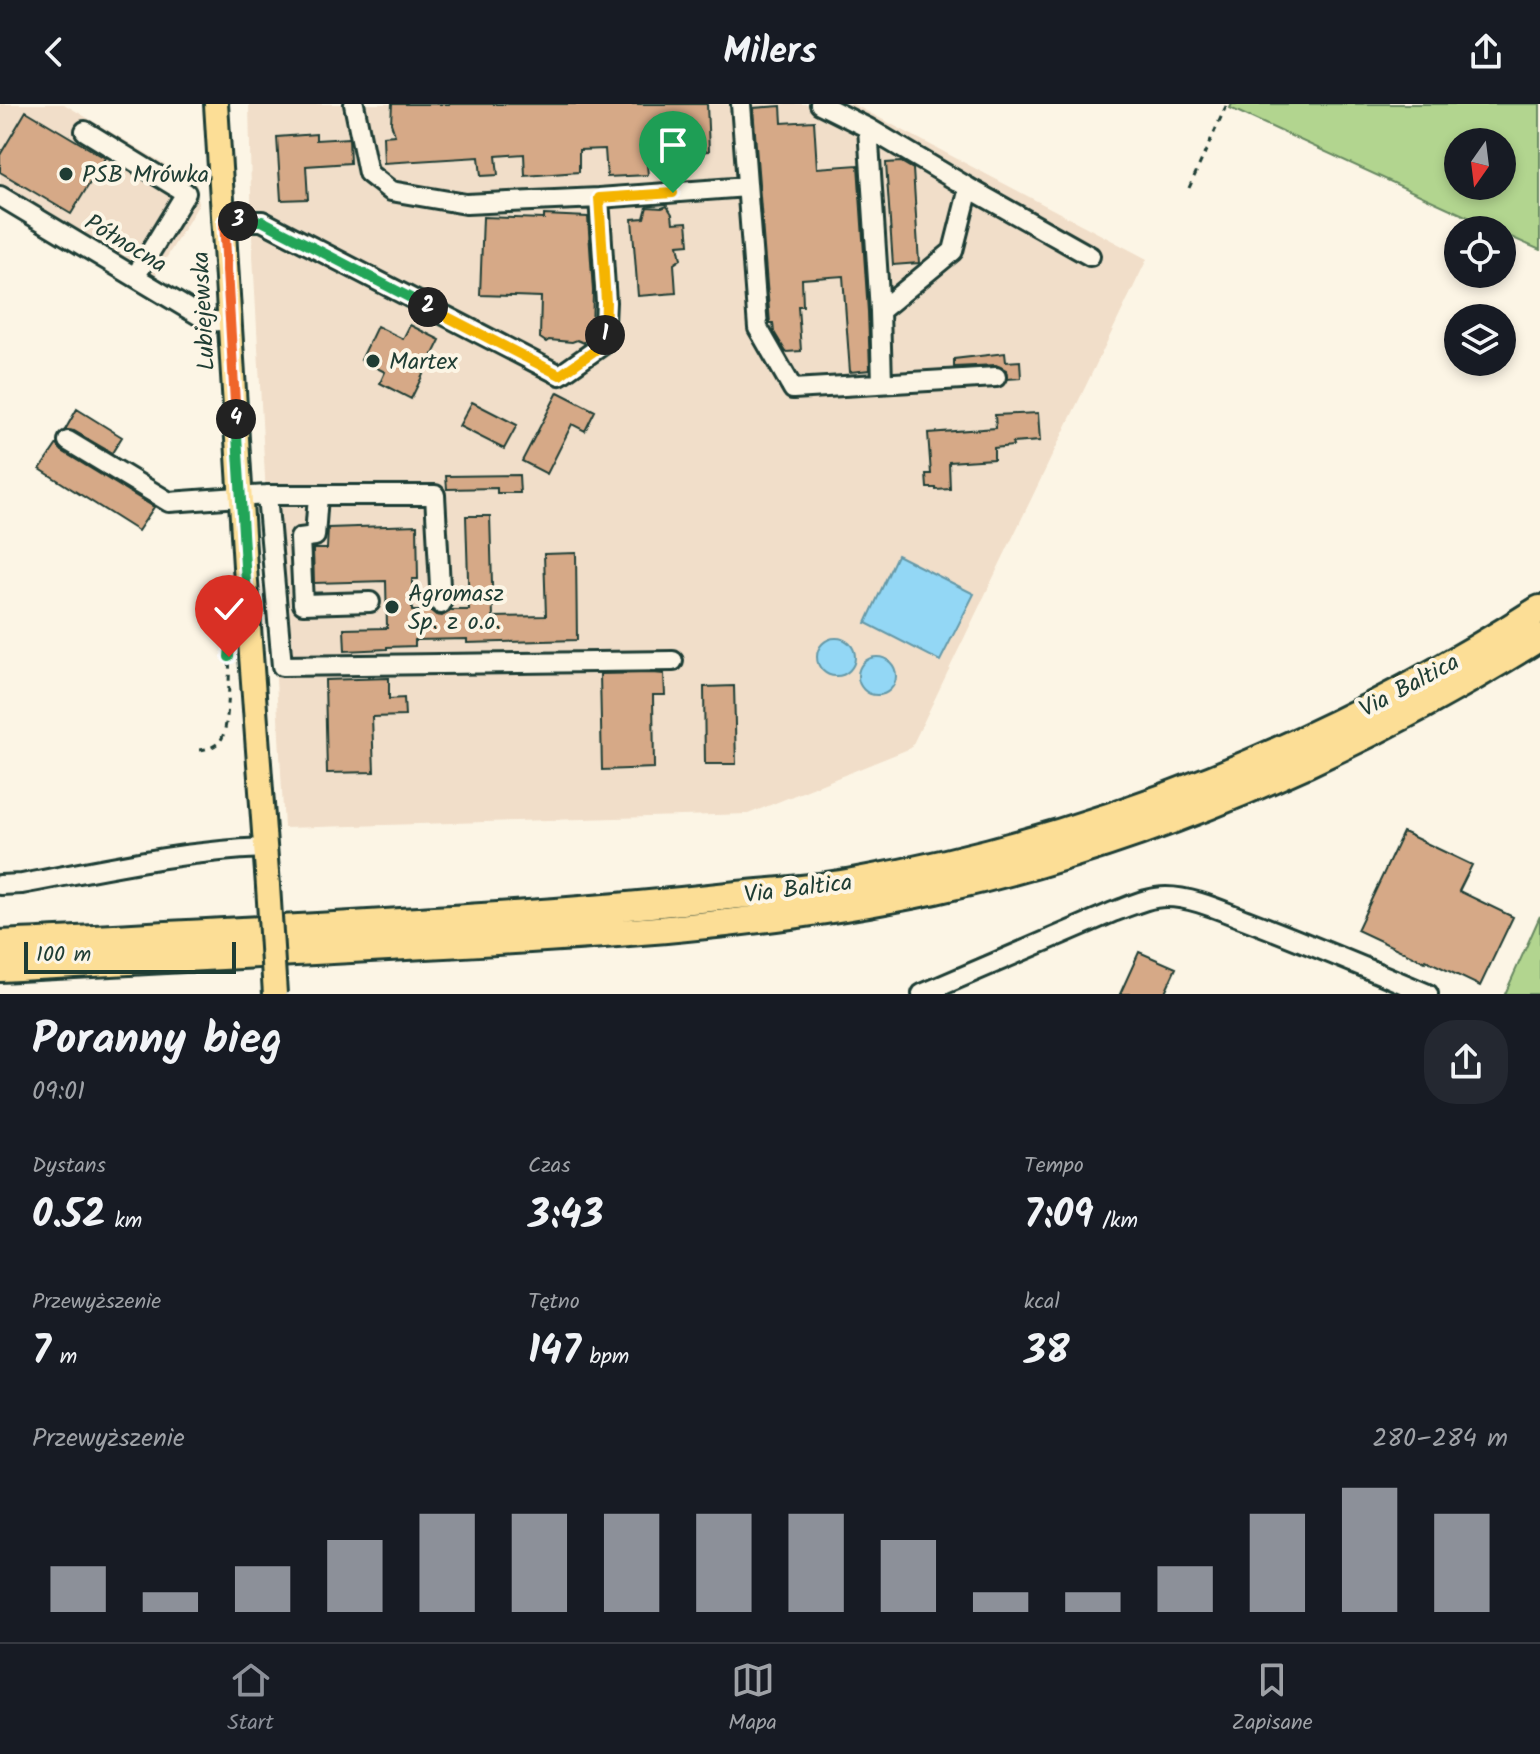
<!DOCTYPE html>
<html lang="pl">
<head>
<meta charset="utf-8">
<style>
  body { margin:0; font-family:Kalam,sans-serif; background:#242831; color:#f1f3f6; height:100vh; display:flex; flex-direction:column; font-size:30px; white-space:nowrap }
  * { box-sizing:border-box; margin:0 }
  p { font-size:26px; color:#9ea1a6 }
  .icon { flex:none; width:44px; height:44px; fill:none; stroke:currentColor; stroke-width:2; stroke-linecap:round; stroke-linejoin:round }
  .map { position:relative; height:890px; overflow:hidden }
  .side { display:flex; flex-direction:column; background:#171b24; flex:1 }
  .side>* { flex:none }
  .needle { width:52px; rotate:194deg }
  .buttons { position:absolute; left:1444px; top:24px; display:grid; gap:16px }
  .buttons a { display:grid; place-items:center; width:72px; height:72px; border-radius:50%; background:#171b24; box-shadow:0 4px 12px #0003; font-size:40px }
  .scale { position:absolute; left:24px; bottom:20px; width:212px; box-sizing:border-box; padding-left:8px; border:4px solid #1f3d34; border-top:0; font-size:22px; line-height:28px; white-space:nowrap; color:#1f3d34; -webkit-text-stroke:6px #fcf5e5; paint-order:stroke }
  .pin { position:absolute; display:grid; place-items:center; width:68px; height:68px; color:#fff; margin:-82px -34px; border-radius:50% 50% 50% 0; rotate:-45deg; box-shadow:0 0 8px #0007 }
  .pin .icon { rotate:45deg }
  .km { position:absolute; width:40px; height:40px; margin:-20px; border-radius:50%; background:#222; color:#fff; font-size:22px; line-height:40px; text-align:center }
  .round { display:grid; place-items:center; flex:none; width:84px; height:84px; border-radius:32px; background:#242831 }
  .summary { display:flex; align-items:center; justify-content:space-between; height:136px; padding:0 32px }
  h1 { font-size:44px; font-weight:800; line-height:60px }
  .figures { display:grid; grid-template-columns:repeat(3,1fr); gap:12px; height:136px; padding:8px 32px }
  .figures div { display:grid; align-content:center }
  .figures b { font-size:40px; font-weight:800 }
  .figures small { font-size:22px; font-weight:400 }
  .figures p { font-size:22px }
  .chart { height:224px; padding:16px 32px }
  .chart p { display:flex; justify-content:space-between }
  .chart svg { width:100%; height:144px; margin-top:8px; stroke:#8c9099; stroke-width:6 }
  header { display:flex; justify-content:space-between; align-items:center; height:104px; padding:0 32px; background:#171b24; font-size:36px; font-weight:800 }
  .menu { display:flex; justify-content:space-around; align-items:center; height:112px; border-top:2px solid #363941; background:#171b24; font-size:22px; color:#9ea1a6 }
  .menu a { display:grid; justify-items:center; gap:4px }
  .menu .selected { color:#8c9099 }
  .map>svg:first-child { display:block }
</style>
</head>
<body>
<header><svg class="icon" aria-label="back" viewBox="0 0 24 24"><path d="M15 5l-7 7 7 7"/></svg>Milers<svg class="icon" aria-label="share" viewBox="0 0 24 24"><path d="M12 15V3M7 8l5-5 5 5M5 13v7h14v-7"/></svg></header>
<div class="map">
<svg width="1540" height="890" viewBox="0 0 1540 890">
  <rect width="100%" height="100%" fill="#fcf5e5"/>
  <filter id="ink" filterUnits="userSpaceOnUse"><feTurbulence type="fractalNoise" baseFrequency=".0125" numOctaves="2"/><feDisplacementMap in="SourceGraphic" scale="16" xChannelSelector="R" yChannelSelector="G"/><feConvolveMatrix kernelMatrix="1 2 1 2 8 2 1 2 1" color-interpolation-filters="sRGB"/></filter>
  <g filter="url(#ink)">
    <path fill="#f1dec9" d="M0,0H64L196,79L199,100L153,176L0,83Z
      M249,0H853L1147,155L911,644L748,710L284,724L252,133Z"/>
    <path fill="#b2d58f" stroke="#688962" stroke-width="2" fill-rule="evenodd" d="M1232,0H1540V146L1502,129V126H1496L1230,4ZM1458,38H1502V82H1458Z
      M1540,812V890H1505Z"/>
    <path fill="#93d7f5" stroke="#6599a8" stroke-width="2" d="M897,451L974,490L940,557L866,519Z
      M817 553a19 19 0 1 1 38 0a19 19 0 1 1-38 0Z
      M858 572a19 19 0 1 1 38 0a19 19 0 1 1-38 0Z"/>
    <path fill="#d6a987" stroke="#1f3d34" stroke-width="2" d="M392,0H707L709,47L646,51L648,71L607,73L605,45L579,46V68L525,72L524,50L496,52L498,71L481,72L479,53L384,59L383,32L395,31L391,19Z
      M781,2L782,19L814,17L817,64L858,61L868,208L870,266L850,268L843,172L802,175L803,202H798L801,247L786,248L774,228L773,219H770L753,4Z
      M26,7L105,54L71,110L0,68V51Z
      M316,30V36L349,34L350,59L306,62L308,95L281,96L277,33Z
      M901,58L913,65L919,159L893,161L886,59Z
      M667,102L672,110L673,119L687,118L689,140L678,141L681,155L674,160L676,189L638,192L632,115L644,114L647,103L662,104Z
      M544,111L588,113L593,187L592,230H588L584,239L577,236L572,238L549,236L546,238L540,234L541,193L480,191L483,113L544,115Z
      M410,221L440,236L411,295L380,279L385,268L361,256L377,222L403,235Z
      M1005,249L1006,258L1020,257L1021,274L1007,275L1006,266L996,261L954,263V255Z
      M558,288L595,307L585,327L572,320L547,370L522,357Z
      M472,298L517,321L504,345L459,322Z
      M77,305L122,333L112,349L74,327L65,326Z
      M1038,309L1040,337L1012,339L1013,342L994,344V355L949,358L950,385L936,386V384H927L926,370H931L928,329L996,324L995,311Z
      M57,340L62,347L154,403L138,427L40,365Z
      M519,371L520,389H497V384L447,385L446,372Z
      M466,412H490L493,513L546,512L544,450L576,449L577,536L467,539V535L415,536V542L387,543V545L345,547L344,525L387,524L386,477L314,479L313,445H327L328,424L417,421L418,475H412V507H431L436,511L442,512L451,506H469Z
      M653,569L664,570L665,591H653L654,664L602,666L600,570Z
      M389,574V595L404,594L405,612L372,613L374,668L327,669L325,576Z
      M734,582L736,660H705L704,583Z
      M1403,728L1472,761L1459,787L1513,813L1480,882L1426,856L1425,858L1357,826Z
      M1139,848L1176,864L1164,890H1120Z"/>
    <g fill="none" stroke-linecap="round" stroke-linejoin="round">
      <defs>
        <path id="minor" d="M354,0L368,69L391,87L466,100L599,94L747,83
          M741,0L758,224L793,285L996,273
          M820,0L868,24L969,84L1090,152
          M868,24L880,207L882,279
          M85,27L186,89L135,173
          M0,92L210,218L229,216
          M224,117H262L560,271L604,240L606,198L599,94
          M880,207L953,147L969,84
          M68,337L169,398L267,391H435L441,500
          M267,391L282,562L673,557
          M318,392L315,432L300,434L303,500L370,498
          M0,781L22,780C102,765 182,747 265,744
          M922,890L1113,808C1130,802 1148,793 1166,793C1194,793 1224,808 1249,817C1309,840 1369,865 1428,890"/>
        <path id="major" d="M216,0L248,510L268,782"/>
        <path id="highway" d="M0,840C166,831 332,823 498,812C578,807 658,800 738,791C778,787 818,785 858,777C1100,734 1333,638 1540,505
          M0,864C142,856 283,849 425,841C597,832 767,822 935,786C1150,739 1354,649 1540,533"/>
      </defs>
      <use href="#minor" stroke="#1f3d34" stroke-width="24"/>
      <use href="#major" stroke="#1f3d34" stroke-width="28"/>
      <use href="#highway" stroke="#1f3d34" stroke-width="32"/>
      <path stroke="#1f3d34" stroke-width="3" stroke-dasharray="6 6" stroke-linecap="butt" d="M1189,84L1227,0
        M200,646C208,645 218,642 222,634C231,615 228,560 231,536"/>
      <use href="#minor" stroke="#fcf5e5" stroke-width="18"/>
      <use href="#major" stroke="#fcde96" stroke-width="22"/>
      <use href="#highway" stroke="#fcde96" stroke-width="26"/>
      <defs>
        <path id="major-bridge" d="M268,782L275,890"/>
      </defs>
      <use href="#major-bridge" stroke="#1f3d34" stroke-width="28" stroke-linecap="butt"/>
      <use href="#major-bridge" stroke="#fcde96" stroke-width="22"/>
    </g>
  </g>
  <g fill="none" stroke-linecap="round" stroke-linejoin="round" filter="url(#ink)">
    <defs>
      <path id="split-1" d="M605,231L606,198L599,94L673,89"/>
      <path id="split-2" d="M428,203L560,271L604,240L605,231"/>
      <path id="split-3" d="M238,117H262L428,203"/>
      <path id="split-4" d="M236,315L224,117H238"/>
      <path id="split-5" d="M229,553C231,533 230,522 248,510L236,315"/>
    </defs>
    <use href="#split-1" stroke="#fff" stroke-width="16"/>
    <use href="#split-2" stroke="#fff" stroke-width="16"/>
    <use href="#split-3" stroke="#fff" stroke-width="16"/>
    <use href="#split-4" stroke="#fff" stroke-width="16"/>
    <use href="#split-5" stroke="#fff" stroke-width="16"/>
    <use href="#split-1" stroke="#f5b400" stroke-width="10"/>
    <use href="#split-2" stroke="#f5b400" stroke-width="10"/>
    <use href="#split-3" stroke="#22a559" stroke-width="10"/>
    <use href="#split-4" stroke="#f0652b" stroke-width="10"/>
    <use href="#split-5" stroke="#22a559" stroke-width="10"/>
  </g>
  <g fill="#1f3d34" stroke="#fcf5e5" stroke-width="3">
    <circle cx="66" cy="70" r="8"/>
    <circle cx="373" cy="257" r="8"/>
    <circle cx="392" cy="503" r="8"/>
  </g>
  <g text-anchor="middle" stroke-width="8" stroke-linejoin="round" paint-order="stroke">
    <g font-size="24" fill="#1f3d34" stroke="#fcf5e5" text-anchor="start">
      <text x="82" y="78">PSB Mrówka</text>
      <text x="389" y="265">Martex</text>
      <text x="408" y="497">Agromasz<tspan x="408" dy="28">Sp. z o.o.</tspan></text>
    </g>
    <g font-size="24" fill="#1f3d34" stroke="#fcf5e5">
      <text transform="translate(126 139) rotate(31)" y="8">Północna</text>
      <text transform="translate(203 207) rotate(-93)" y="8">Lubiejewska</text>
      <text transform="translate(1409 581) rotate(-28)" y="8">Via Baltica</text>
      <text transform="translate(798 784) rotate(-7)" y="8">Via Baltica</text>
    </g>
  </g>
</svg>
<div class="buttons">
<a><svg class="needle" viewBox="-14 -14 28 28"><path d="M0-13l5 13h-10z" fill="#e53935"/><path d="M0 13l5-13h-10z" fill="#9ea1a6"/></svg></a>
<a><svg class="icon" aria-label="locate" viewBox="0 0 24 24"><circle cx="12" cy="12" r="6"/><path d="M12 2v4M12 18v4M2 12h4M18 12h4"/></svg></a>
<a><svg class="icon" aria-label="layers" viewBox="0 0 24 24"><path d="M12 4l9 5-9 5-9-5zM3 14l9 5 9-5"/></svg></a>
</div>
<div class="scale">100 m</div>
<div class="pin" style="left:673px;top:89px;background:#1e9e55"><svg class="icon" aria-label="arrive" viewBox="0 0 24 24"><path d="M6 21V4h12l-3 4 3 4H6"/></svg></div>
<div class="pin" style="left:229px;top:553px;background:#d93025"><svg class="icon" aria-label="check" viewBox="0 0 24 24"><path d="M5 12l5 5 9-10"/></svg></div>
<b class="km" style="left:605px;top:231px">1</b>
<b class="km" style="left:428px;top:203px">2</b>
<b class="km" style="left:238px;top:117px">3</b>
<b class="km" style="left:236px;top:315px">4</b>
</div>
<section class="side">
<div class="summary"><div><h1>Poranny bieg</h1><p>09:01</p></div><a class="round"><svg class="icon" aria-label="share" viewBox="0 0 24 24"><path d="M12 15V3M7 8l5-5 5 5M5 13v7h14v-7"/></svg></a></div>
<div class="figures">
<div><p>Dystans</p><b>0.52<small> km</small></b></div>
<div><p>Czas</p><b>3:43</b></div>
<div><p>Tempo</p><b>7:09<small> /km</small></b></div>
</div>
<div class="figures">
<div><p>Przewyższenie</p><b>7<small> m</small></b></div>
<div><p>Tętno</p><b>147<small> bpm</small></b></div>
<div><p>kcal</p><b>38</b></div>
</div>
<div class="chart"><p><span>Przewyższenie</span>280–284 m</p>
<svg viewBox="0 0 160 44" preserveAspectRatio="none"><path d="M5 44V30M15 44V38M25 44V30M35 44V22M45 44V14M55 44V14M65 44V14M75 44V14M85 44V14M95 44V22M105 44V38M115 44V38M125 44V30M135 44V14M145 44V6M155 44V14"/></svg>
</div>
</section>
<nav class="menu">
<a class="selected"><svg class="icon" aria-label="home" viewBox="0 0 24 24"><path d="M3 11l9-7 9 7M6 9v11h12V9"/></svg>Start</a>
<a><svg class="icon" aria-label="map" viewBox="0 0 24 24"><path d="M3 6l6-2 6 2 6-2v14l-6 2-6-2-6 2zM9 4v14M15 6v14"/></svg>Mapa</a>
<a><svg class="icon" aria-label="saved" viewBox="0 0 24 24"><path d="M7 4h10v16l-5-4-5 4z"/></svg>Zapisane</a>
</nav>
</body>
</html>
